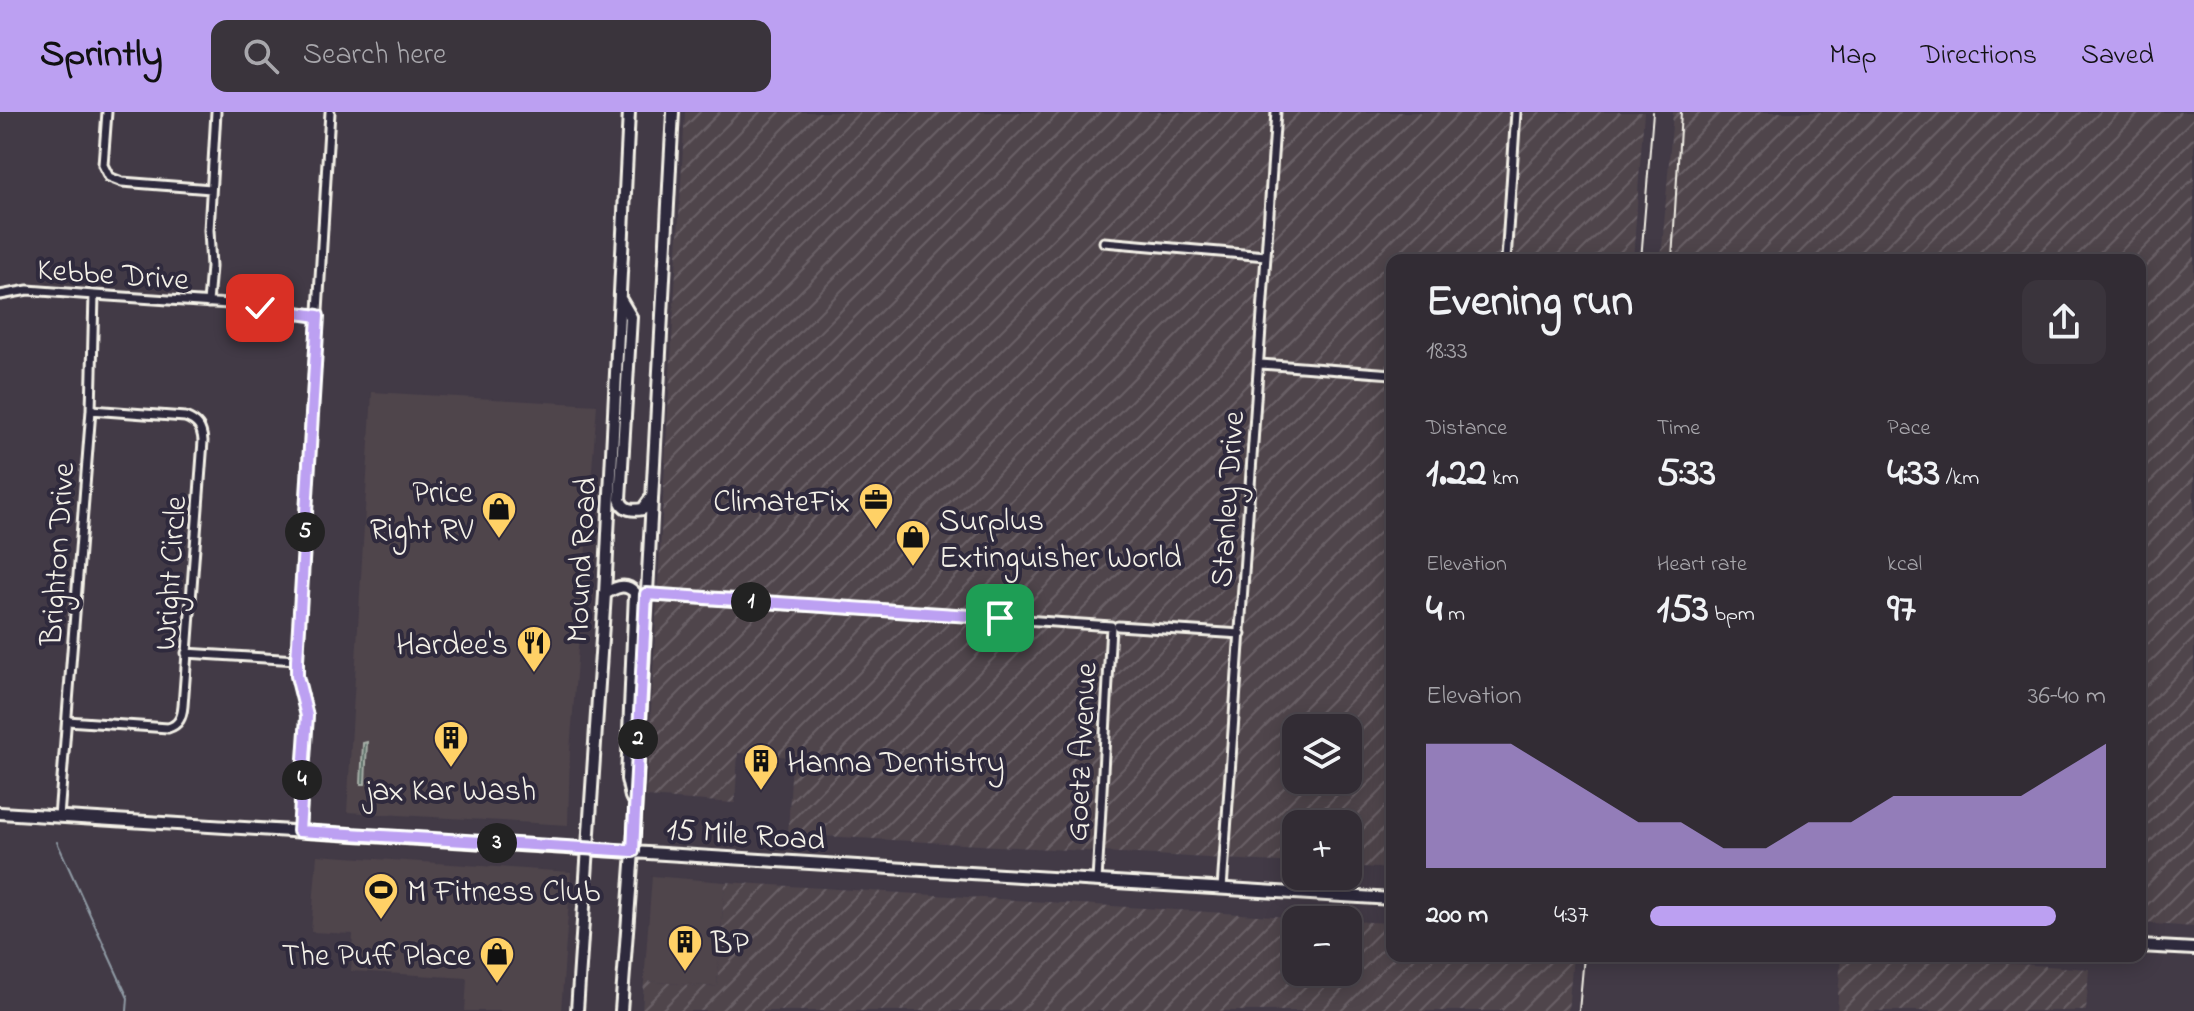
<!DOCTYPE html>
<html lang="en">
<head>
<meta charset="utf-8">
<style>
  body { margin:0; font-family:"Indie Flower",sans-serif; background:#3a343c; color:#f1f3f6; height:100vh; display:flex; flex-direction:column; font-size:30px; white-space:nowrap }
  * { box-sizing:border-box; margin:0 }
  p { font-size:26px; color:#a8a7ac }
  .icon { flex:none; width:44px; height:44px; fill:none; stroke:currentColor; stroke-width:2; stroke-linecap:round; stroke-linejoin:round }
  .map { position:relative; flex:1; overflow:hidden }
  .panel { position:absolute; left:1386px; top:142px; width:760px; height:708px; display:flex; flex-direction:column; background:#322c34; border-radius:16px; box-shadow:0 4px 20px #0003,0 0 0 2px #4d484f }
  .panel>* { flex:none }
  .fabs { position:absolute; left:1282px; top:602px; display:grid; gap:16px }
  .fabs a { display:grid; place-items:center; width:80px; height:80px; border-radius:16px; background:#322c34; box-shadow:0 4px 20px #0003,0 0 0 2px #4d484f; font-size:40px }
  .pin { position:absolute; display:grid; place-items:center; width:68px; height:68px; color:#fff; margin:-34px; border-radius:16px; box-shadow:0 4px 12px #0006 }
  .km { position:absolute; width:40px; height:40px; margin:-20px; border-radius:50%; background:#222; color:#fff; font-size:22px; line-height:40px; text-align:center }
  .round { display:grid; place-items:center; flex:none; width:84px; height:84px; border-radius:16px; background:#3a343c }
  .summary { display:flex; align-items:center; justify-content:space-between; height:136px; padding:0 40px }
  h1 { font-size:44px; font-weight:800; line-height:60px }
  .stats { display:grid; grid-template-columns:repeat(3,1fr); gap:12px; height:136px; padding:8px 40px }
  .stats div { display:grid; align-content:center }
  .stats b { font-size:40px; font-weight:800 }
  .stats small { font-size:22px; font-weight:400 }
  .stats p { font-size:22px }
  .chart { height:224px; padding:16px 40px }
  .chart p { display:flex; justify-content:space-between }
  .chart svg { width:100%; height:144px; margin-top:8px; fill:#bca0f2; opacity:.7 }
  ul { padding:0 40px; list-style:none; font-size:26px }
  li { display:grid; grid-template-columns:128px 96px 1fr; align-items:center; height:60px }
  li i { height:20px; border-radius:10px; background:#bca0f2 }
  header { display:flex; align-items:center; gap:48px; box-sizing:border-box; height:112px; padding:0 40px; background:#bca0f2; color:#111 }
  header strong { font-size:38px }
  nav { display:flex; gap:44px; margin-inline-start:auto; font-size:28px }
  .search { width:560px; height:72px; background:#3a343c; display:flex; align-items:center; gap:20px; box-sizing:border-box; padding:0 28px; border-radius:16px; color:#a8a7ac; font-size:30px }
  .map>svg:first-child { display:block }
</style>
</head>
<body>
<header>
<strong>Sprintly</strong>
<div class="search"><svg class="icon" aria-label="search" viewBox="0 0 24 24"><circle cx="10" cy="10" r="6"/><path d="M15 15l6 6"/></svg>Search here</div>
<nav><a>Map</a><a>Directions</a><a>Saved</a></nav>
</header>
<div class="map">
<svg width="2194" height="899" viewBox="0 0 2194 899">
  <defs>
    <pattern id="industrial-furrows" width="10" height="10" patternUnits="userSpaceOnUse" patternTransform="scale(2)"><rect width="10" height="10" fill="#4f454c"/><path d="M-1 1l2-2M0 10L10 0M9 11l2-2" fill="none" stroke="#696066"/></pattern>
    <pattern id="grass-tufts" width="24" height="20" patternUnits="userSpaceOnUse" patternTransform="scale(2)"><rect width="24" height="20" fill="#5c6f68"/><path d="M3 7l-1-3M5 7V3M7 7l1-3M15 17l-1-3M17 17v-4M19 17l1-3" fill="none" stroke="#74847e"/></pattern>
  </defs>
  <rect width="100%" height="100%" fill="#423a46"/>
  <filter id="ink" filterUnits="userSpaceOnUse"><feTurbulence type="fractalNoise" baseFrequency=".0125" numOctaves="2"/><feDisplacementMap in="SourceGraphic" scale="16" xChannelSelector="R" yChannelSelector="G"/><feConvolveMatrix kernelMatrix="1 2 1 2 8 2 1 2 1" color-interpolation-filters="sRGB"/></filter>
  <g filter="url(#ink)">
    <path fill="#4f454c" d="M372,280L597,293L570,639L568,713L347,700Z
      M317,743L571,760L561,899H465L467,866L351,859L353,822L311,820Z
      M652,764L725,770L717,875L644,869Z"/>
    <path fill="url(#industrial-furrows)" fill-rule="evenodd" d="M685,0H1644L1633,148H1392V757L1348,754V712H1296V751L788,722L792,645L738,641L735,691L646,685ZM1296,616H1348V668H1296Z
      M1673,0H2194V815L2140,811V148H1661Z
      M725,770L1336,808H1296V860H1348V809L1392,811V844H1573L1568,899H642L644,869L717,875Z
      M1841,844H1908L2089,857L2086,899H1837Z"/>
    <path fill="url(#grass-tufts)" stroke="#a8b0a8" stroke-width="2" d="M367,630L365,672H361L363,631Z"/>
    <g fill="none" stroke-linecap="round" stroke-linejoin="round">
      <path stroke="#8f9aa4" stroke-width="2" d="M57,730L128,886L127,899"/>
      <defs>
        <path id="street" d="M107,0L103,53L109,65L122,70L211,77
          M1104,130L1266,144
          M1506,148L1516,0
          M0,183L28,178L94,183L244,193L318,204
          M208,191L211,155L209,118L216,0
          M1260,252L1392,262
          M646,482L1111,514L1097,769
          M1118,514L1241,522
          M186,541L297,548
          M67,609L168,616C179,613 182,605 183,594L203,329C202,316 198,310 185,305L91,298
          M59,705L91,298L94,183
          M299,719L307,604L297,564V548L330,0
          M1222,777L1276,0"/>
        <path id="secondary" d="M621,188L631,205L620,387C623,398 632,399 643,397L651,386
          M605,482C615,475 626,470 635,481L627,667L631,685
          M0,701L1392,787
          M2140,834L2194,837
          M577,899L605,482L629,0
          M621,899L633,739L673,0"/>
      </defs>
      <use href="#street" stroke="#f4f1e8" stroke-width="13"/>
      <use href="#secondary" stroke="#f4f1e8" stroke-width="16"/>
      <use href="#street" stroke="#2f2a3d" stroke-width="7"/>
      <use href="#secondary" stroke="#2f2a3d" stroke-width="10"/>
      <path stroke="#f4f1e8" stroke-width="2" d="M1641,148L1653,0
        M1672,148L1681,0
        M1579,899L1584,844"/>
    </g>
  </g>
  <g fill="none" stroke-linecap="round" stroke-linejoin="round" filter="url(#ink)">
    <defs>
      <path id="route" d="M260,196L318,204L297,548V564L307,604L299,719L633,739L646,482L1000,506"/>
    </defs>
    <use href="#route" stroke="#fff" stroke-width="16"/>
    <use href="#route" stroke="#bca0f2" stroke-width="10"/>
  </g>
  <defs>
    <symbol id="office-pin" viewBox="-11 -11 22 30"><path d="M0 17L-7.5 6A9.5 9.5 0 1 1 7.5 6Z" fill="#ffd166" stroke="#2f2a3d"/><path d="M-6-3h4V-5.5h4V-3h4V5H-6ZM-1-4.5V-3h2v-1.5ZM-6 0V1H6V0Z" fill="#111"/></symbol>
    <symbol id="shop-pin" viewBox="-11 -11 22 30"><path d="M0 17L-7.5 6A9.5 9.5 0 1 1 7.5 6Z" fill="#ffd166" stroke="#2f2a3d"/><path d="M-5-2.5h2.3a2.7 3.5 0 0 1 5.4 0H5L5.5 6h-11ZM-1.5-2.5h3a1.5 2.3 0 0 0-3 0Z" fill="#111"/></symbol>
    <symbol id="restaurant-pin" viewBox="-11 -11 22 30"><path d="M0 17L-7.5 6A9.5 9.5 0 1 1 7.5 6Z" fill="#ffd166" stroke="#2f2a3d"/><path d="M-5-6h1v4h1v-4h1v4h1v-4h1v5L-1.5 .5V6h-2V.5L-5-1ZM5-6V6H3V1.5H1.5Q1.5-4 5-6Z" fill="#111"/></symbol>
    <symbol id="building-pin" viewBox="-11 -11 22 30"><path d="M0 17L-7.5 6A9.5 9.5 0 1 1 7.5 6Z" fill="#ffd166" stroke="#2f2a3d"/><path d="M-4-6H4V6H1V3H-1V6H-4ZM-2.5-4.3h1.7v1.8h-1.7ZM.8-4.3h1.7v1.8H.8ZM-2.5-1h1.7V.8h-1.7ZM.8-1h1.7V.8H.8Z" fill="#111"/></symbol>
    <symbol id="stadium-pin" viewBox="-11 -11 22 30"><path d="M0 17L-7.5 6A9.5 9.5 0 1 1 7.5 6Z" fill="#ffd166" stroke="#2f2a3d"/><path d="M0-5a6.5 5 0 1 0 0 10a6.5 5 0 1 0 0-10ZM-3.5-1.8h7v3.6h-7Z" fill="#111"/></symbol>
  </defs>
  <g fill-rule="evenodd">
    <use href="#office-pin" x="856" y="368" width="40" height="54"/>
    <use href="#shop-pin" x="479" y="377" width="40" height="54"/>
    <use href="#shop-pin" x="893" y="405" width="40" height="54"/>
    <use href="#restaurant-pin" x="514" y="511" width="40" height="54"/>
    <use href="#building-pin" x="431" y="606" width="40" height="54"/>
    <use href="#building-pin" x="741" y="629" width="40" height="54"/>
    <use href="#stadium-pin" x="361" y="758" width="40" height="54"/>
    <use href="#building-pin" x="665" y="810" width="40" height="54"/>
    <use href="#shop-pin" x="477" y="822" width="40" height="54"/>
  </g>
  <g text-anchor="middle" stroke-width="8" stroke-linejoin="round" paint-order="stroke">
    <g font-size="32" fill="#f4f1e8" stroke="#2f2a3d">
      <text transform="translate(113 161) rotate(4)" y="11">Kebbe Drive</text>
      <text transform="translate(1226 387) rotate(-86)" y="11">Stanley Drive</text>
      <text transform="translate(56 442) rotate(-86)" y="11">Brighton Drive</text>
      <text transform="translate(580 448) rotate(-87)" y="11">Mound Road</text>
      <text transform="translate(169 461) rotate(-86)" y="11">Wright Circle</text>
      <text transform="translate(1080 640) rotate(-87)" y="11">Goetz Avenue</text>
      <text transform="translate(746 721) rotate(4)" y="11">15 Mile Road</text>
    </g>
    <g font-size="32" fill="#f4f1e8" stroke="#2f2a3d" text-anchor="end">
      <text x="473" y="390">Price<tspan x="473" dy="37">Right RV</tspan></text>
      <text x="850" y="399">ClimateFix</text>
      <text x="939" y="418" text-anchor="start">Surplus<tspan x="939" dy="37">Extinguisher World</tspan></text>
      <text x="508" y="542">Hardee's</text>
      <text x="787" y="660" text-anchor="start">Hanna Dentistry</text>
      <text x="451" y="688" text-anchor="middle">jax Kar Wash</text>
      <text x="407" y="789" text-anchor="start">M Fitness Club</text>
      <text x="711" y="841" text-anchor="start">BP</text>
      <text x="471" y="853">The Puff Place</text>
    </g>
  </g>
</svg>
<div class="fabs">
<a><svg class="icon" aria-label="layers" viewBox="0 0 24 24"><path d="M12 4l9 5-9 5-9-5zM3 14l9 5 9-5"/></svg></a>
<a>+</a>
<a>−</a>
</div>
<div class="pin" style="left:1000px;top:506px;background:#1e9e55"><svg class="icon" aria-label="arrive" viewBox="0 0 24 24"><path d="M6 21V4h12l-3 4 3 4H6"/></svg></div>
<div class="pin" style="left:260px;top:196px;background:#d93025"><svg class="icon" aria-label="check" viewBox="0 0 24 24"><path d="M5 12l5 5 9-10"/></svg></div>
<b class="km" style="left:751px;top:490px">1</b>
<b class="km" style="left:638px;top:627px">2</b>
<b class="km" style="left:497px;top:731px">3</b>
<b class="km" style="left:302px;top:668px">4</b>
<b class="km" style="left:305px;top:420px">5</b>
<section class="panel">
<div class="summary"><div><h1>Evening run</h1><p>18:33</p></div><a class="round"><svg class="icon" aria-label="share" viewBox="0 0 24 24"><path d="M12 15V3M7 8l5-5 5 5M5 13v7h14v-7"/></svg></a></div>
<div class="stats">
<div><p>Distance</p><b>1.22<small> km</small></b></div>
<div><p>Time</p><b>5:33</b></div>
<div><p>Pace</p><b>4:33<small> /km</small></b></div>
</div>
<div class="stats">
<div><p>Elevation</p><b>4<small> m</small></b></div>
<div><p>Heart rate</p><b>153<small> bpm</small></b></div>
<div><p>kcal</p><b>97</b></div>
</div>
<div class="chart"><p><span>Elevation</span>36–40 m</p>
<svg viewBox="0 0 160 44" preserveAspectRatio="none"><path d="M0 44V6L10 6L20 6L30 14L40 22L50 30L60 30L70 38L80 38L90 30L100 30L110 22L120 22L130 22L140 22L150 14L160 6V44z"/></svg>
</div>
<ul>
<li><b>200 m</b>4:37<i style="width:89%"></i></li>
</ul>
</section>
</div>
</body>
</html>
